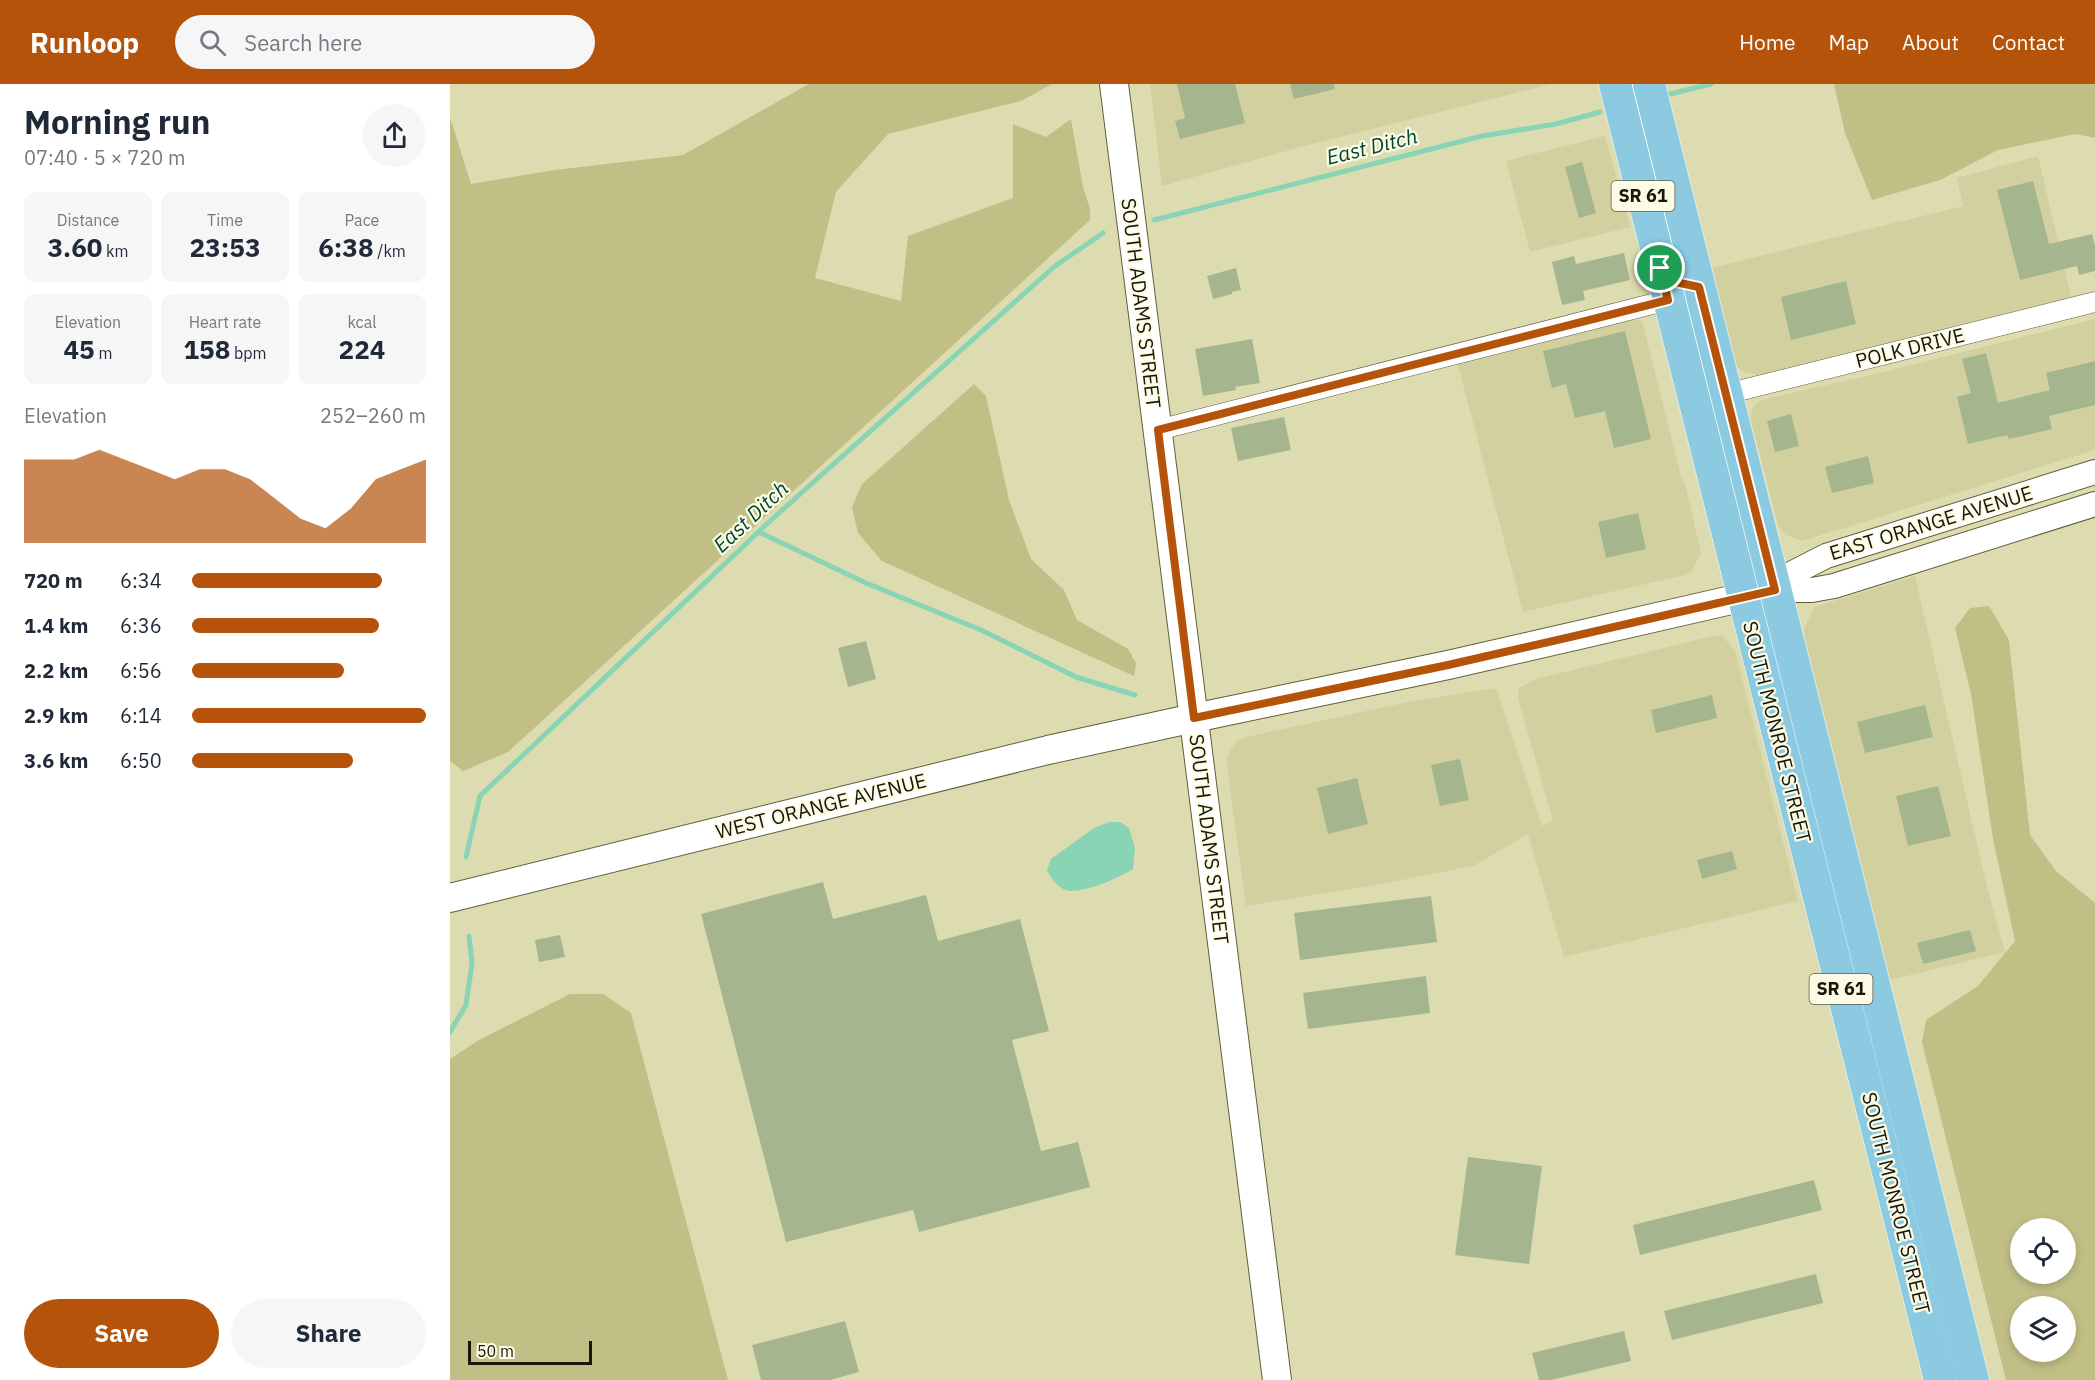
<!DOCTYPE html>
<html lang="en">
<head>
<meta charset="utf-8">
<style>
  body { margin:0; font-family:"IBM Plex Sans",sans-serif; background:#f6f6f7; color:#1f2937; height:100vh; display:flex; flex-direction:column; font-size:22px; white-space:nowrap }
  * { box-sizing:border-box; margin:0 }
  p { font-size:20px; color:#747a83 }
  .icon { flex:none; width:33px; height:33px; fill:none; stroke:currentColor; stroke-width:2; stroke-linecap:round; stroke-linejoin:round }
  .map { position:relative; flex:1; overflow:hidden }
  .details { display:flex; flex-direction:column; background:#fff; width:450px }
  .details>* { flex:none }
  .controls { position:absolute; left:1560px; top:1134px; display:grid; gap:12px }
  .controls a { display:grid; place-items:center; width:66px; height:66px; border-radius:50%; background:#fff; box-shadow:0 3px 9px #0003; font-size:30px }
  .scale { position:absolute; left:18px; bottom:15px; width:124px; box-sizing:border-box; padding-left:6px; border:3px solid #181708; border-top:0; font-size:16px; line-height:21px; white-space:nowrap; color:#181708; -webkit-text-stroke:4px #fcfce6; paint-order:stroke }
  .pin { position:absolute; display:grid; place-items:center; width:51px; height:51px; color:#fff; margin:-26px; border:3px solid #fff; border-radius:50%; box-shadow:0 2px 6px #0007 }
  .round { display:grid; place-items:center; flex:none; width:63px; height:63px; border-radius:32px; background:#f6f6f7 }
  .headline { display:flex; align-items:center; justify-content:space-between; height:102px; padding:0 24px }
  h1 { font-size:33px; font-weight:800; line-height:45px }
  .figures { display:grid; grid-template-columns:repeat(3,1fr); gap:9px; height:102px; padding:6px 24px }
  .figures div { display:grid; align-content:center; border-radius:12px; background:#f6f6f7; text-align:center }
  .figures b { font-size:26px; font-weight:800 }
  .figures small { font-size:16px; font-weight:400 }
  .figures p { font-size:16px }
  .chart { height:168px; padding:12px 24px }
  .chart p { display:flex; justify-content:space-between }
  .chart svg { width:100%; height:108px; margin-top:6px; fill:#b45309; opacity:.7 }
  .cta { display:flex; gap:12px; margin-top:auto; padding:12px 24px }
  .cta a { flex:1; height:69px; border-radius:36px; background:#b45309; color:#fff; font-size:24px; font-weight:800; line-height:69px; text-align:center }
  .cta a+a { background:#f6f6f7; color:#1f2937 }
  ul { padding:0 24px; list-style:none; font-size:20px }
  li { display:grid; grid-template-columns:96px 72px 1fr; align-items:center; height:45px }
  li i { height:15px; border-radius:8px; background:#b45309 }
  header { display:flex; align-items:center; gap:36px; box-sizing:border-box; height:84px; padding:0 30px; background:#b45309; color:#fff }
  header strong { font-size:28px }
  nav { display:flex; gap:33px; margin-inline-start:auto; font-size:21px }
  .search { width:420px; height:54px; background:#f6f6f7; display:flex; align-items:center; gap:15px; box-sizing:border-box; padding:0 21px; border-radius:33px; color:#747a83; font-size:22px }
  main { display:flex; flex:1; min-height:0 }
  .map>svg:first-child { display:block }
</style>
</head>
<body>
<header>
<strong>Runloop</strong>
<div class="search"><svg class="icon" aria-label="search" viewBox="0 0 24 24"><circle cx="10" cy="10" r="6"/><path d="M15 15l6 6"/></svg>Search here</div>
<nav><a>Home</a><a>Map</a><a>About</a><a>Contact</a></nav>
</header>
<main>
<section class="details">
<div class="headline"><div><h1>Morning run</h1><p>07:40 · 5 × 720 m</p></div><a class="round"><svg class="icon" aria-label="share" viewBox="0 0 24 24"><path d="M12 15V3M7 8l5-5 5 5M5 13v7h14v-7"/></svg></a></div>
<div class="figures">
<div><p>Distance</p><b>3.60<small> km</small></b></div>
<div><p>Time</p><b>23:53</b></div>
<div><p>Pace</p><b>6:38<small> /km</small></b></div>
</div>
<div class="figures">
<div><p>Elevation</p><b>45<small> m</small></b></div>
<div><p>Heart rate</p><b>158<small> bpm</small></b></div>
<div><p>kcal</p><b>224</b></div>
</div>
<div class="chart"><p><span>Elevation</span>252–260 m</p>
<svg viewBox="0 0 160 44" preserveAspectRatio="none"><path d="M0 44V10L10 10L20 10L30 6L40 10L50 14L60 18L70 14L80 14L90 18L100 26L110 34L120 38L130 30L140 18L150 14L160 10V44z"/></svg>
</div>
<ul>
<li><b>720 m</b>6:34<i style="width:81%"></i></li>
<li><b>1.4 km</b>6:36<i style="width:80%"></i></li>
<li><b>2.2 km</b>6:56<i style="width:65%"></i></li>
<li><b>2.9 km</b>6:14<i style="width:100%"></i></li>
<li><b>3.6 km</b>6:50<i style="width:69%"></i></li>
</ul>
<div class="cta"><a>Save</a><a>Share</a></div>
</section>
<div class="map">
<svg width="1645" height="1296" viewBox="0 0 1645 1296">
  <rect width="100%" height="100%" fill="#dddcb1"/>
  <path fill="#d2d09f" d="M700,0H1101L847,64L712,102Z
    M1155,52L1180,143L1080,168L1056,77Z
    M1588,72L1621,213L1309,291L1294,288L1286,283L1261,184L1513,122L1507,94Z
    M1171,235L1192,237L1231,393L1235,399L1251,469L1242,487L1235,491L1073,528L1007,278Z
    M1645,235V366L1352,457L1336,451L1328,441L1300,334L1304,322L1311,316L1438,287Z
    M1465,492L1536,799L1555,868L1440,896L1355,555L1354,544L1365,523Z
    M1263,552H1272L1284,565L1286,571L1348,817L1114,873L1078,750L1023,782L926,801L796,822L777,683V672L787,657L796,653L958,618L1046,604L1092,742L1103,736L1068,614L1069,604L1086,595Z"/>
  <path fill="#c1bf86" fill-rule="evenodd" d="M359,0H602L571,17L438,50L386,108L365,194L451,217L458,152L563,114V40L596,53L621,35L633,103L640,125V136L58,668L13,687L0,677V33L21,100L105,86L233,71Z
    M1384,0H1645V54L1625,50L1548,66L1490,96L1422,116L1395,49Z
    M524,300L536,312L559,416L581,475L614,506L627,536L678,565L686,579L684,592L432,477L408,449L402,423L412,400Z
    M1539,522L1559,556L1580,751L1606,787L1645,819V1296H1556L1472,958L1476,936L1528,902L1565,857L1543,755L1521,610L1505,544L1520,524ZM1570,1144H1616V1190H1570ZM1570,1222H1616V1268H1570Z
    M120,910H153L181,929L278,1296H0V975L29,956Z"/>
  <path fill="#88d4b5" d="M659,738H670L679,744L685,764L683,785C669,794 638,807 621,807C610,807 601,795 597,786L601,775L644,744Z"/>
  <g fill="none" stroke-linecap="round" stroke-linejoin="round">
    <path stroke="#88d4b5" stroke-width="5" d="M1220,10L1261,0
      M704,136L1032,52L1106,40L1150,28
      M309,448L416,499L531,546L626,593L685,611
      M16,773L30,712L320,437L605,182L653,149
      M0,948L16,921L22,879L19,852"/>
  </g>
  <path fill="#a5b68f" d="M727,0H785L795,39L730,55L725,37L735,34Z
    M840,0H884L885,5L844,15Z
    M1132,78L1146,129L1129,134L1115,83Z
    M1583,97L1599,160L1642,150L1645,162V187L1629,191L1627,182L1570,196L1547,106Z
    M1174,169L1180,196L1133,207L1135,216L1112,221L1102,178L1124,172L1126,180Z
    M786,184L791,206L782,208V210L763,215L757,192Z
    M1396,197L1406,240L1341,256L1331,213Z
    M1175,247L1201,355L1164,364L1155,327L1125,334L1116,300L1102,304L1093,267Z
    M802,255L810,299L785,303L786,306L753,312L745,265Z
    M1536,269L1548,319L1600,306L1596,289L1645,277V321L1599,332L1602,345L1559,355L1557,351L1518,360L1507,313L1521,309L1512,275Z
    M1341,330L1349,362L1325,368L1317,337Z
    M834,333L841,366L788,377L781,344Z
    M1418,372L1424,399L1382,409L1375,383Z
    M1188,429L1196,465L1156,474L1148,438Z
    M416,557L426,595L398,603L388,564Z
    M1262,611L1267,634L1206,649L1201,626Z
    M1475,621L1483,653L1415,669L1407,638Z
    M1010,675L1019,716L990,722L981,681Z
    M907,694L918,740L878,750L867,704Z
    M1488,702L1501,752L1458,762L1446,712Z
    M1282,767L1287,785L1252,795L1247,776Z
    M373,798L383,835L476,811L488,857L570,835L599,947L562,956L591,1067L628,1058L640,1103L469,1148L463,1126L336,1158L251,830Z
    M981,812L987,858L850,876L844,829Z
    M1520,846L1526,867L1473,880L1467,859Z
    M110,851L115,873L89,878L85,856Z
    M976,892L980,929L858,945L853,909Z
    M1018,1073L1092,1082L1079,1180L1005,1171Z
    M1364,1096L1372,1126L1190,1171L1183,1141Z
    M1366,1190L1373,1219L1222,1256L1214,1227Z
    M395,1237L409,1288L380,1296H311L302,1261Z
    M1174,1247L1181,1277L1101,1296H1089L1082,1269Z"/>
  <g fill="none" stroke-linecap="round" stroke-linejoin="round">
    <defs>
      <path id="minor" d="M1276,310L1645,218
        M708,346L1218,216"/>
      <path id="tertiary" d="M1325,506L1339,491L1376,472L1645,388
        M1325,506H1362L1384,502L1645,420"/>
      <path id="secondary" d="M664,0L827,1296
        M0,814L598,666L744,634L998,581L1316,508"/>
      <path id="primary" d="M1165,0L1490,1296
        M1199,0L1523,1296"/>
    </defs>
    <use href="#minor" stroke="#605f38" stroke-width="21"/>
    <use href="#tertiary" stroke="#605f38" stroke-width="26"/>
    <use href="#secondary" stroke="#605f38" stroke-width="30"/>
    <use href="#primary" stroke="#fff" stroke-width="33"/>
    <use href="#minor" stroke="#fff" stroke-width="20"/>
    <use href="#tertiary" stroke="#fff" stroke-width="24"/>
    <use href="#secondary" stroke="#fff" stroke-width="28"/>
    <use href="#primary" stroke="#8ccae1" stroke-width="32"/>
  </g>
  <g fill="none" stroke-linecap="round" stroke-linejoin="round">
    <defs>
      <path id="route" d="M1210,184L1225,198L1249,203L1325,506L998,581L744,634L708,346L1218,216Z"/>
    </defs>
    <use href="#route" stroke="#fff" stroke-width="12"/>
    <use href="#route" stroke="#b45309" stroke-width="8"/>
  </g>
  <g text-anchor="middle" stroke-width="4.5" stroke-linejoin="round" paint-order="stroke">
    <g fill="#fcfce6" stroke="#5c5c4b" stroke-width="1.5">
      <rect x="1161.5" y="97" width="63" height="30" rx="4.5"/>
      <rect x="1359.5" y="890" width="63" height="30" rx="4.5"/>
    </g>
    <g font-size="18" font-weight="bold" fill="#181708">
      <text x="1193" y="118">SR 61</text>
      <text x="1391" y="911">SR 61</text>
    </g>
    <g font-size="20" fill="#181708" stroke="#fcfce6">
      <text transform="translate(691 219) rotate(83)" y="7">SOUTH ADAMS STREET</text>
      <text transform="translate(1460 264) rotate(-14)" y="7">POLK DRIVE</text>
      <text transform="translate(1481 439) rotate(-17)" y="7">EAST ORANGE AVENUE</text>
      <text transform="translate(1327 648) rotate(76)" y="7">SOUTH MONROE STREET</text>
      <text transform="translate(371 722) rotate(-14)" y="7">WEST ORANGE AVENUE</text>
      <text transform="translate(759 755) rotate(83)" y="7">SOUTH ADAMS STREET</text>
      <text transform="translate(1446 1119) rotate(76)" y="7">SOUTH MONROE STREET</text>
    </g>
    <g font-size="21" font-style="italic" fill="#034632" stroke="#fcfce6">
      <text transform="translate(922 63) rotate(-14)" y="7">East Ditch</text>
      <text transform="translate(301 433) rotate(-43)" y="7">East Ditch</text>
    </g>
  </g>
</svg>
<div class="controls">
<a><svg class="icon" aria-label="locate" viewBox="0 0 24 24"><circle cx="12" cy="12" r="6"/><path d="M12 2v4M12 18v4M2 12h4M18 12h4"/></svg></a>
<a><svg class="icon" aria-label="layers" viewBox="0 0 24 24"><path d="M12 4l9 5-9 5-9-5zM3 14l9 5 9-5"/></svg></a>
</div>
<div class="scale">50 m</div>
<div class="pin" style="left:1210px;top:184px;background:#1e9e55"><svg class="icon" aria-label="arrive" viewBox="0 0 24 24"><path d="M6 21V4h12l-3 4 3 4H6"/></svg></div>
</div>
</main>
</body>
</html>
